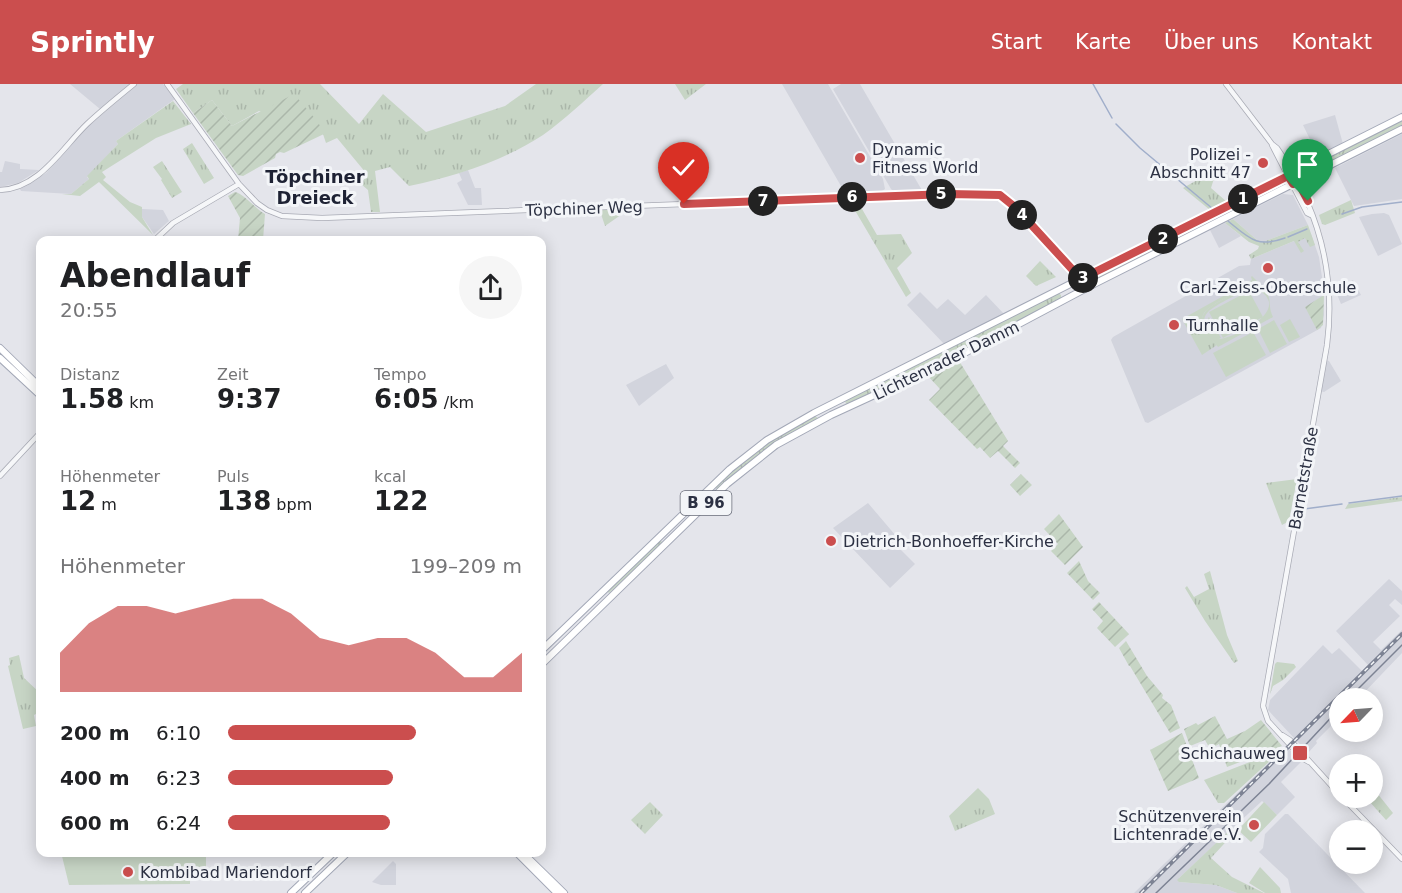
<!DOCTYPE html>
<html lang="de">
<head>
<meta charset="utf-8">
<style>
  body { margin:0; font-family:"DejaVu Sans",sans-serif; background:#f6f6f6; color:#202124; height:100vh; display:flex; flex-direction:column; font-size:22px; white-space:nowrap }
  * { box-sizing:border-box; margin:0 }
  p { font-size:20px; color:#757577 }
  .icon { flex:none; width:33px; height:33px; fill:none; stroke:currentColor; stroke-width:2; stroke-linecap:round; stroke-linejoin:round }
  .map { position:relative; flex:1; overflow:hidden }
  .panel { position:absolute; left:36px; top:152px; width:510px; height:621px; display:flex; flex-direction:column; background:#fff; border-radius:12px; box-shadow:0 3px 15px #0003 }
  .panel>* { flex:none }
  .needle { width:39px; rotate:245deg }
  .fabs { position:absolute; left:1329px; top:604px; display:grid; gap:12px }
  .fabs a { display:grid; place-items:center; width:54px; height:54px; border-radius:50%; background:#fff; box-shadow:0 3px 15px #0003; font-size:30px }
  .pin { position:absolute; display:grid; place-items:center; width:51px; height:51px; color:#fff; margin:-62px -26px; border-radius:50% 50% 50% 0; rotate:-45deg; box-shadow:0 0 6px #0007 }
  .pin .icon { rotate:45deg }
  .km { position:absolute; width:30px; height:30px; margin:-15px; border-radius:50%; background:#222; color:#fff; font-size:16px; line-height:30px; text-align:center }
  .round { display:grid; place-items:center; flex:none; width:63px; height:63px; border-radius:32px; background:#f6f6f6 }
  .overview { display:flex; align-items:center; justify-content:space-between; height:102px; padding:0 24px }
  h1 { font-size:33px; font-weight:700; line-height:45px }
  .stats { display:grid; grid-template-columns:repeat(3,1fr); gap:9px; height:102px; padding:6px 24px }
  .stats div { display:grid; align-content:center }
  .stats b { font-size:26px; font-weight:700 }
  .stats small { font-size:16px; font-weight:400 }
  .stats p { font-size:16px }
  .chart { height:168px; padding:12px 24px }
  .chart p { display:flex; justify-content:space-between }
  .chart svg { width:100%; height:108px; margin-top:6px; fill:#cb4e4e; opacity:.7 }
  ul { padding:0 24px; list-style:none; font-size:20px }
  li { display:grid; grid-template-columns:96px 72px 1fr; align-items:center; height:45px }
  li i { height:15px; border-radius:8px; background:#cb4e4e }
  header { display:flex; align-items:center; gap:36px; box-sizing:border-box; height:84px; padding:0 30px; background:#cb4e4e; color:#fff }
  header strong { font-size:28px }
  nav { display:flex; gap:33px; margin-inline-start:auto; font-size:21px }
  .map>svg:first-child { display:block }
</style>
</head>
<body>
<header>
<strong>Sprintly</strong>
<nav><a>Start</a><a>Karte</a><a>Über uns</a><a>Kontakt</a></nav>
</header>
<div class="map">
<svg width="1402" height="809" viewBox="0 0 1402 809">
  <defs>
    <pattern id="grass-tufts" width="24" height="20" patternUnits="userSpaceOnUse" patternTransform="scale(1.5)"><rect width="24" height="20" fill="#c7d5c5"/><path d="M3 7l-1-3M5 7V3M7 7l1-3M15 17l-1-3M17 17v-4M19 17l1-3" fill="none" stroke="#abb7aa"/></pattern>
    <pattern id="garden-furrows" width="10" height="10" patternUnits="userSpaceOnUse" patternTransform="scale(1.5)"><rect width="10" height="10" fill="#c7d5c5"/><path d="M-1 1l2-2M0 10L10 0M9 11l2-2" fill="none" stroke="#abb7aa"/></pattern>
  </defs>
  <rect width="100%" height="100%" fill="#e4e5eb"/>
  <path fill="#d2d4dd" d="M70,0H131L100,25Z
    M137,0H163L175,15L116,57L118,60L87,93L89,95L71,110L21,107L20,105L46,89L87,43Z
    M782,0H828L883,95L885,105L882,107L845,109Z
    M841,0H860L923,108L893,107L891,105L833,5Z
    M1335,31L1343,60L1318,72L1303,41Z
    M1402,50V115L1354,122L1335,84Z
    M5,77L20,80V85L39,86L18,99L0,103V88H2Z
    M468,86L475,104H481L482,121H468L457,99L462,96L459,89Z
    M1283,110L1293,111L1308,141L1263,158L1257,156L1233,135Z
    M142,125L163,126L169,137L154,150L142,133Z
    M1372,130L1384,129L1389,131L1402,160L1378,172L1359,133Z
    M1225,139L1241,152L1219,164L1210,146Z
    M1311,150L1319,173L1323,200L1324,231L1321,244L1148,339L1145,338L1111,256L1113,253L1239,182L1250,181L1251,175Z
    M1353,196L1361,211L1341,220L1336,208L1338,207L1337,205Z
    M920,208L937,225L948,215L965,231L986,211L1005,231L945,261L907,221Z
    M1326,276L1329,277L1341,297L1324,308L1320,307Z
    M666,280L674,294L639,322L626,301Z
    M868,419L902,459L898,463L915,480L890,504L833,444Z
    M1389,495L1402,507V521L1395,515L1389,521L1400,532L1373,558L1381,566L1402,546V569L1358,615H1340L1339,634L1316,657L1317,659L1308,669L1268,626L1270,616L1323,561L1332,570L1339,564L1362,587L1368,581L1336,547Z
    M1286,662L1301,678L1281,698L1295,713L1277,731L1262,717L1179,794V798L1216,801L1237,809H1134Z
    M1285,730H1288L1365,809H1291L1288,795L1259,768L1263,764L1265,750Z
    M393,777L396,780V801H381L372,798Z"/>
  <path fill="url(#grass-tufts)" d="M183,0H320L359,40L383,10L426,48L505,22L536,0H603C584,17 564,36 543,51C503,77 456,92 409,102L390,83L375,87L380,128H371L368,106L361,100L366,92V89L337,54L326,59L323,50L259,27L232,42L212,16L193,29L176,5Z
    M675,0H706L685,16Z
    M173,17L191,40L156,54L102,88L106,93L103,96L130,118L142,123V133L153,151L99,98L80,112L62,110H71L89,95L87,92L118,60L116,57Z
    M1402,36V43L1303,93L1301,88Z
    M192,59L214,94L204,100L183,65Z
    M162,77L182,108L172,114L161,96L162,95L153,83Z
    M1217,85L1211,104L1227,118L1210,126L1183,104Z
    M1283,97L1286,102L1092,199L1089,193Z
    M1351,116L1355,129L1325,141L1322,140L1319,131Z
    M850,118H858L877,151L901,150L912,169L897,184L911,209L906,213Z
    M625,124V128L605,142L601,130L602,126Z
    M1233,135L1257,156L1263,158L1308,141L1315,161L1310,163L1305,154L1298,158L1304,167L1301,169L1294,157L1251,175L1249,171L1258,165L1259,162L1249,158L1225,139Z
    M1040,177L1056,193L1036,202L1026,192Z
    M1252,192L1261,201L1260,204C1248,201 1211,219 1204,229C1202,233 1201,239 1202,243C1204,253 1212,254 1217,261L1202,271L1182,235L1252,196L1251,193Z
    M1058,209L1061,211V216L925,286L846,320L845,316Z
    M814,331L819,335L800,345L717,405L714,402C744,372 778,352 814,331Z
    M1297,395L1289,437L1282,441L1266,399Z
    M1402,413V417L1345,425L1348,420Z
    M659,455L663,459L609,509L607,507Z
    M1210,487L1227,551L1238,577L1234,579L1205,537L1185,504L1187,502L1194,513L1209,505L1204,490Z
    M19,571L24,594L40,609V628L34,631L36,642L23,645L8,582L10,581L9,574Z
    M1277,578L1294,580L1296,583L1283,596L1273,602L1270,610L1275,580Z
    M1283,665L1224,719H1218L1204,696Z
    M978,704L989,715L995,730L955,747L949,732Z
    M1377,709L1393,729L1386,736L1369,717Z
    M650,718L663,731L645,750L631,736Z
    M1231,745L1234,749L1211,774L1232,793L1264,809H1237L1216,801L1179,798L1177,796L1179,794Z"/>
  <path fill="url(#garden-furrows)" d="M294,10L318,38L324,50L284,69L280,68L276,70L275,74L243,92L238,91L193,29L212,16L232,42Z
    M235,108C244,110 256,125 265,130L263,156H238L240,134L228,112Z
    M1324,211L1323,241L1317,246L1305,223Z
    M958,275L1008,357L1003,362L1020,379L1015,384L998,367L990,374L980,363L977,365L929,316L940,305L927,291Z
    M1021,390L1032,401L1020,412L1010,401Z
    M1059,430L1083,463L1065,481L1051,467L1058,460L1044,445Z
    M1079,477L1088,497L1100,509L1093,516L1067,489Z
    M1099,518L1129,550L1115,563L1097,544L1103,537L1092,525Z
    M1126,557L1147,592L1163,611L1162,614L1171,621L1180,644L1170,649L1130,582H1129L1119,564Z
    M1215,632L1227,655L1245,647L1261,636L1282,662L1227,683L1219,660L1210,665L1205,656L1190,662L1184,645L1196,639L1198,641Z
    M1182,649L1199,694L1168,707L1150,666Z"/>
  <path fill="#c7d5c5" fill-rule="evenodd" d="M1255,203C1276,209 1266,219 1273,233L1218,263C1213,254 1202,253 1201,241C1201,237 1202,232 1205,228C1212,219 1245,203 1255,203ZM1255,205C1262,207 1267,211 1269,218C1272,235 1235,252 1221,255H1219L1221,254L1209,233L1208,234L1210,239L1204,241C1204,236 1204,232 1208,228C1215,221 1245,205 1255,205Z
    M1249,207L1263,233L1223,254L1209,228Z
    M1290,235L1300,253L1289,258L1280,241Z
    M1274,236L1287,260L1270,269L1258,245Z
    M1253,248L1266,271L1226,293L1213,269Z
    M1264,718L1277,731L1251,758L1238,746Z
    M61,768H206V784L190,782V800L69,801Z
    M1260,783L1280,804L1281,809H1265L1249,799Z"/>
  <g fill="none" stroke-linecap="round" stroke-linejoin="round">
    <path stroke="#a0aeca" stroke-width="1.5" d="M1093,0L1112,34
      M1116,40L1140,64L1213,125
      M1342,130L1362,123L1402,118
      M1228,137C1250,155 1257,164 1285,154
      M1288,153L1307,145
      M1349,419L1402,412
      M1304,425L1342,420"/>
    <defs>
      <path id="minor" d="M167,0L239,100L257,119L267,126L282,132L322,134L946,110L993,111H1000L1010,118L1078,192L1086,204
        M1226,0L1272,60L1277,64C1318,123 1336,190 1327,261L1263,622L1268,637L1302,674L1309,678
        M1272,61L1307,129L1311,131
        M0,106C39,105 62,64 87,40C102,26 118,13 134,0
        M155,156L173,139L239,100
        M0,392L40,349
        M1282,651L1290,656L1340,711
        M1343,714L1402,775"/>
      <path id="major" d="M0,264L40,303
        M0,274L40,311
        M542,566L730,385L767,356L814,329L1402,33
        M542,580L727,400L776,361L831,331L957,273L1096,199L1402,45
        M516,768L557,809
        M522,768L564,809
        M291,809L334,768
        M305,809L348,768"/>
    </defs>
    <use href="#minor" stroke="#a9abb5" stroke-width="6"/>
    <use href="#major" stroke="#a3a8b7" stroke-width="8"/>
    <use href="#minor" stroke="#f6f7f9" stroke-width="4.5"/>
    <use href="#major" stroke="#fff" stroke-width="6"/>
    <path stroke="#7d8394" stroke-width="1.5" d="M1348,615L1402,561
      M1156,809L1269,700L1340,624"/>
    <defs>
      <path id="rail" d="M1141,809L1402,550"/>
    </defs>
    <use href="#rail" stroke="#7d8394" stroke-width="4"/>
    <use href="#rail" stroke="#f3f5f8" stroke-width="1.5" stroke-dasharray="4.5" stroke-linecap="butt"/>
  </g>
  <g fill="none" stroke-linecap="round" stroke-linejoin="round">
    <defs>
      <path id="route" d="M684,120L949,110L1000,111L1016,124L1081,195L1288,92L1293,100L1298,98L1308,117"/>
    </defs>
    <use href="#route" stroke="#fff" stroke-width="12"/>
    <use href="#route" stroke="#cb4e4e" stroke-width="8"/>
  </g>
  <g fill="#cb4e4e" stroke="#f3f5f8" stroke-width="2">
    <circle cx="860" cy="74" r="6"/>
    <circle cx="1263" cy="79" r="6"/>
    <circle cx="1268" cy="184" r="6"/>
    <circle cx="1174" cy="241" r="6"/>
    <circle cx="831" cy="457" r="6"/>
    <rect x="1292" y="661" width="16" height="16" rx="3"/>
    <circle cx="1254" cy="741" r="6"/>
    <circle cx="128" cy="788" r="6"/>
  </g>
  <g text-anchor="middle" stroke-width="6" stroke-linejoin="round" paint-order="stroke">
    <rect fill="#f3f5f8" stroke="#686c79" stroke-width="1.5" x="680.5" y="407" width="51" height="24" rx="4.5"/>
    <g font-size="15" font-weight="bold" fill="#2c3143">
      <text x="706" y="424">B 96</text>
    </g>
    <g font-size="16" fill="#2c3143" stroke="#f3f5f8" text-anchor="start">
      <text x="872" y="71">Dynamic<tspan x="872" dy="18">Fitness World</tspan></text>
      <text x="1251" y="76" text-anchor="end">Polizei -<tspan x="1251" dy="18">Abschnitt 47</tspan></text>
      <text x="1268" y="209" text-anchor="middle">Carl-Zeiss-Oberschule</text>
      <text x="1186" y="247">Turnhalle</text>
      <text x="843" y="463">Dietrich-Bonhoeffer-Kirche</text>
      <text x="1286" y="675" text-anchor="end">Schichauweg</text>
      <text x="1242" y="738" text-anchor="end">Schützenverein<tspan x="1242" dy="18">Lichtenrade e.V.</tspan></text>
      <text x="140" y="794">Kombibad Mariendorf</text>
    </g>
    <g font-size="16" fill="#2c3143" stroke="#f3f5f8">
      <text transform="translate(584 124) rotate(-2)" y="6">Töpchiner Weg</text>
      <text transform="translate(946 276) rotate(-26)" y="6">Lichtenrader Damm</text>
      <text transform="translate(1303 394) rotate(-80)" y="6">Barnetstraße</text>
    </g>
    <g font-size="18" font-weight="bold" fill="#1e2234" stroke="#f3f5f8">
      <text x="315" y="99">Töpchiner<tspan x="315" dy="21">Dreieck</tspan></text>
    </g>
  </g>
</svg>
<div class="fabs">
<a><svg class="needle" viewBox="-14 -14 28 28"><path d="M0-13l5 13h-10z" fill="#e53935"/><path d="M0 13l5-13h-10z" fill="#757577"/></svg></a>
<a>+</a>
<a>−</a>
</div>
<div class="pin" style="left:1308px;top:117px;background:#1e9e55"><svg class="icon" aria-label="arrive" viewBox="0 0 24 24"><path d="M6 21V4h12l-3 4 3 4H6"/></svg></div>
<div class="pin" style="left:684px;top:120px;background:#d93025"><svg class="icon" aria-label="check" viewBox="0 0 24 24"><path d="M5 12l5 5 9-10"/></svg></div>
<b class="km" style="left:1243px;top:115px">1</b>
<b class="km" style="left:1163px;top:155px">2</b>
<b class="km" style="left:1083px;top:194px">3</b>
<b class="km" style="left:1022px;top:131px">4</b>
<b class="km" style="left:941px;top:110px">5</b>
<b class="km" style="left:852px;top:113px">6</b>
<b class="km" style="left:763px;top:117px">7</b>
<section class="panel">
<div class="overview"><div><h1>Abendlauf</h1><p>20:55</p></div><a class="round"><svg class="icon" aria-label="share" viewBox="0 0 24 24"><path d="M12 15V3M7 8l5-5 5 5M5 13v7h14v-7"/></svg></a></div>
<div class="stats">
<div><p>Distanz</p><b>1.58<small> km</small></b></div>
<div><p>Zeit</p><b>9:37</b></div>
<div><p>Tempo</p><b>6:05<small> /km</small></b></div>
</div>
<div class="stats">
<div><p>Höhenmeter</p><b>12<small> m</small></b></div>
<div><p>Puls</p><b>138<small> bpm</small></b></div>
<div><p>kcal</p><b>122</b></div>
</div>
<div class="chart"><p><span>Höhenmeter</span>199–209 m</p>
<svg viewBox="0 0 160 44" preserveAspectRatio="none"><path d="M0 44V28L10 16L20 9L30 9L40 12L50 9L60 6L70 6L80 12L90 22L100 25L110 22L120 22L130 28L140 38L150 38L160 28V44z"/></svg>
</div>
<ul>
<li><b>200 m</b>6:10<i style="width:64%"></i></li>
<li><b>400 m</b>6:23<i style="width:56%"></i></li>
<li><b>600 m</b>6:24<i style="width:55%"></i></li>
</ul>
</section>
</div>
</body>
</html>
